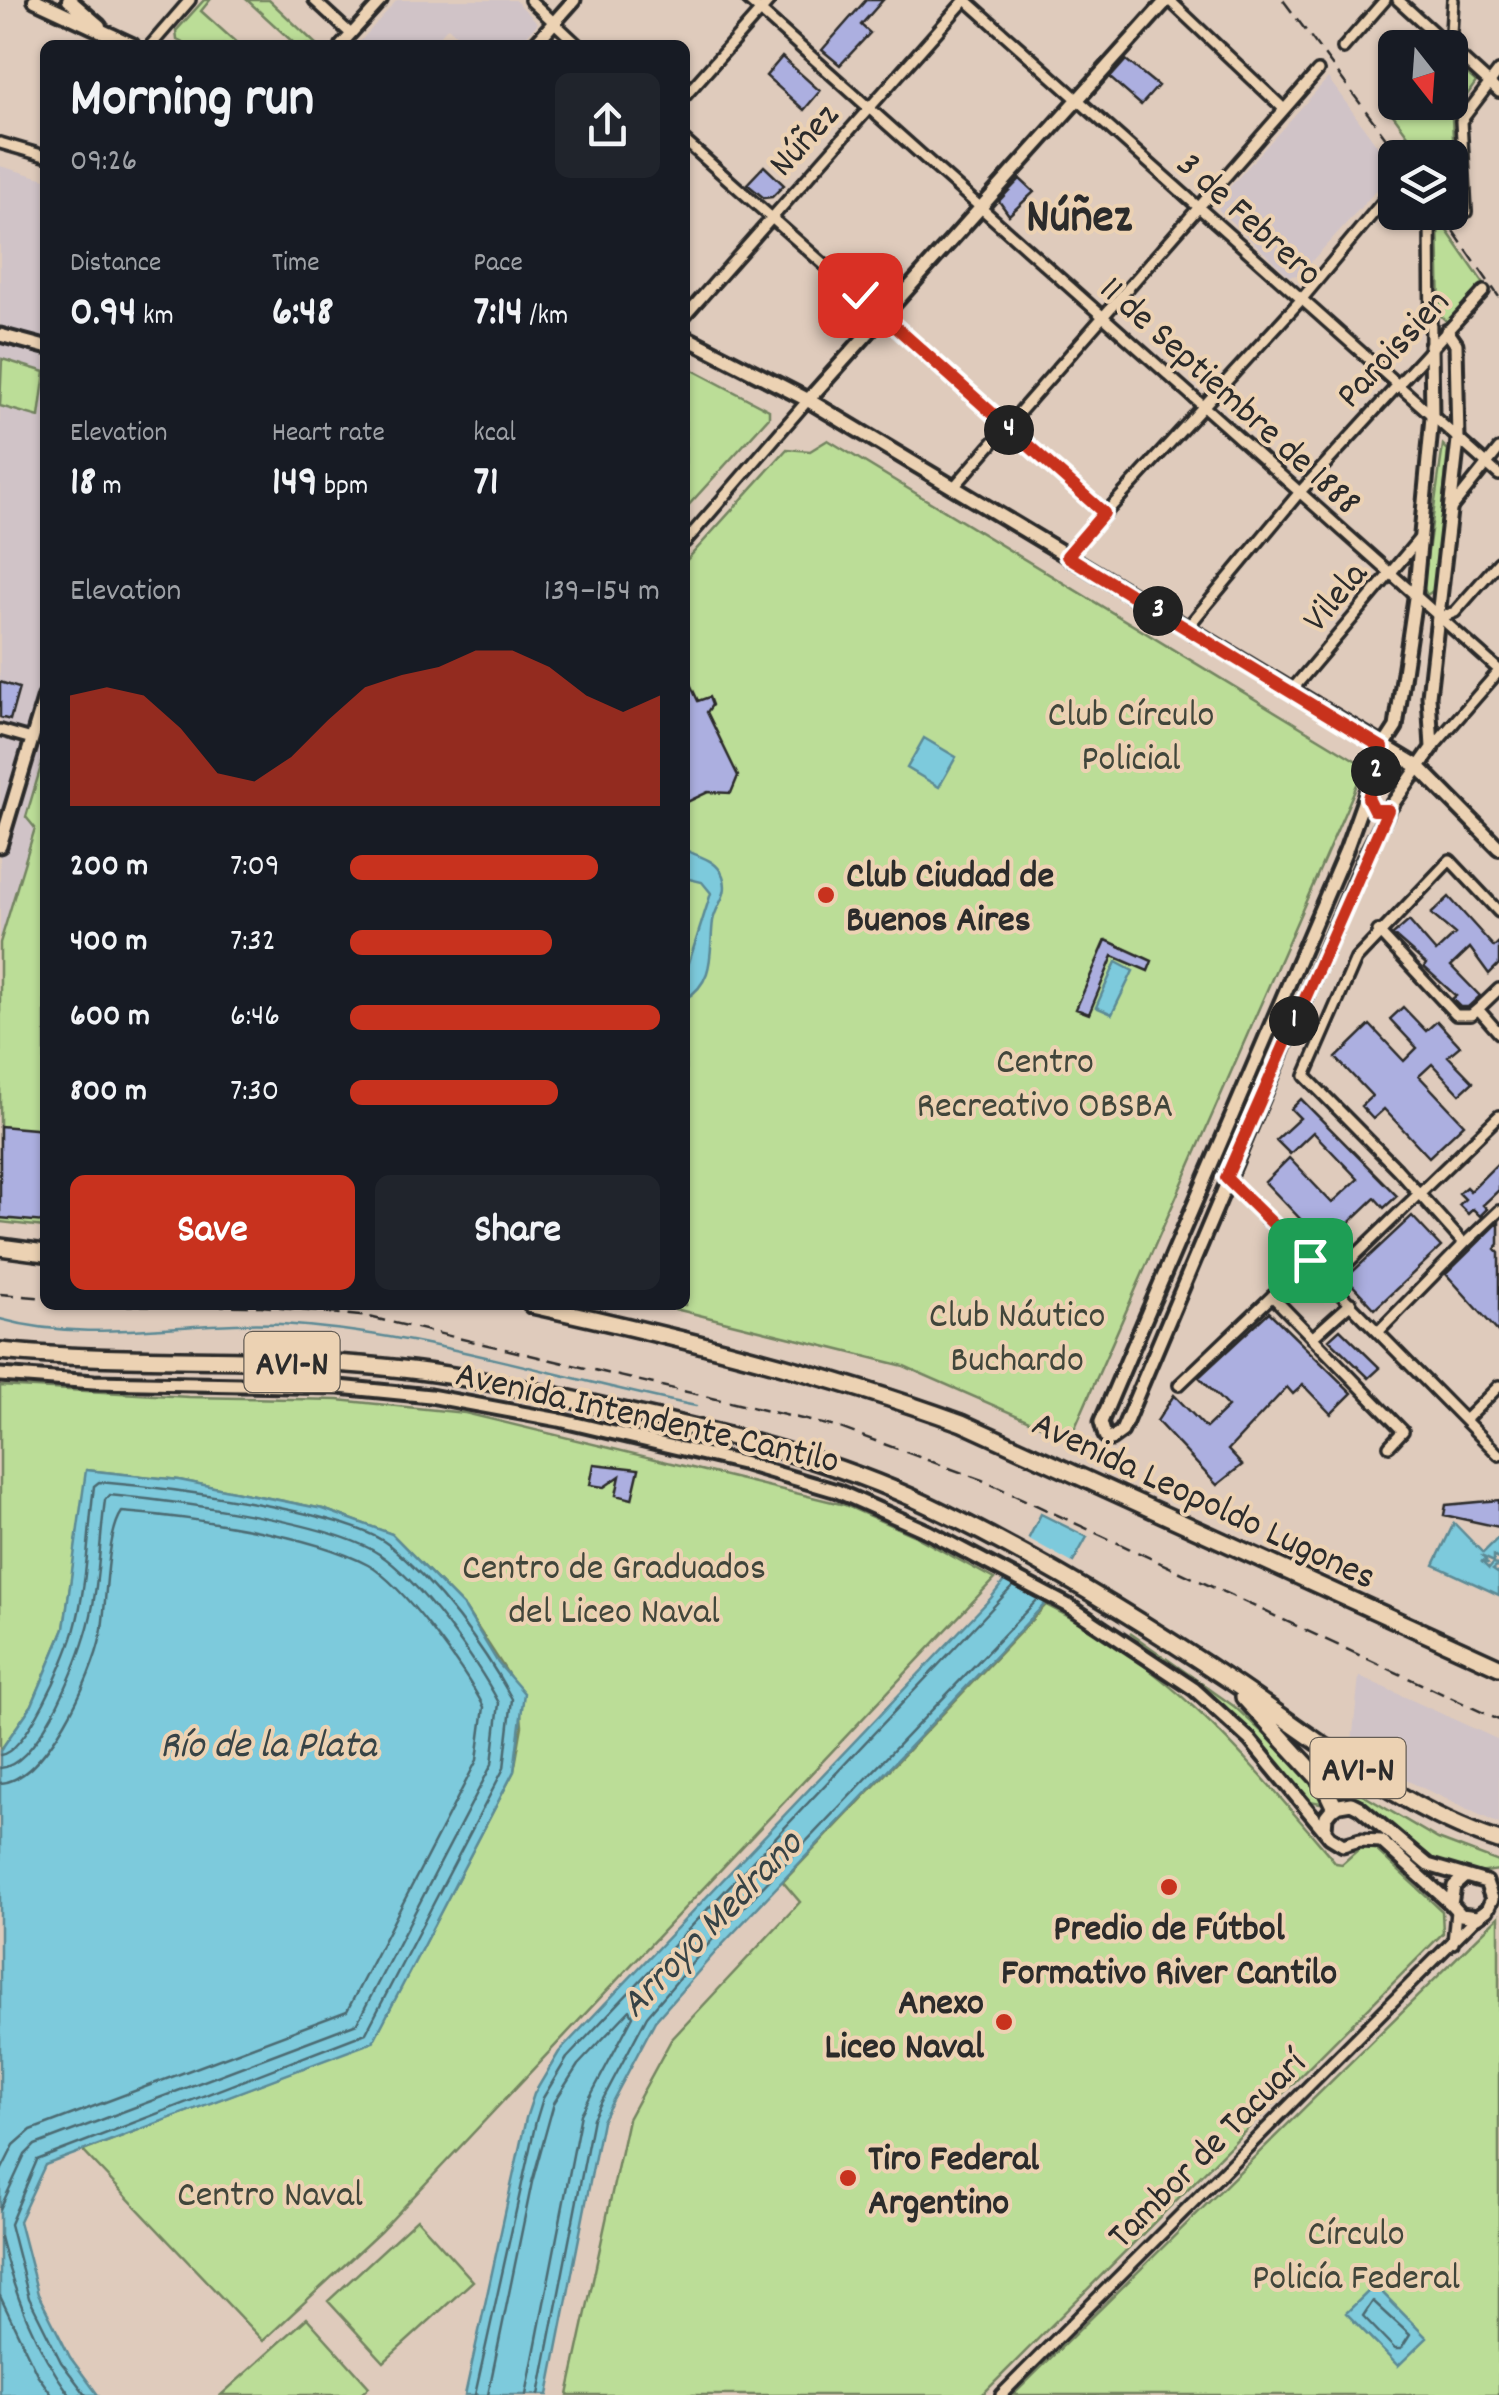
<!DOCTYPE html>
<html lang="en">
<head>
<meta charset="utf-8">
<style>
  body { margin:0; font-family:Dekko,sans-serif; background:#20242c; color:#f1f3f6; height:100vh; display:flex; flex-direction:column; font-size:38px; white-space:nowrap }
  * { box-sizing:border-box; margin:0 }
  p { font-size:32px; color:#9ea1a6 }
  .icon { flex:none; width:55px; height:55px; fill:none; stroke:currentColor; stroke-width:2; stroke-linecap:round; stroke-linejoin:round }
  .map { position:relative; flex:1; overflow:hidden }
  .drawer { position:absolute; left:40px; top:40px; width:650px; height:1270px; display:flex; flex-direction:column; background:#171b24; border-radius:15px; box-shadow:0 2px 8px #0004 }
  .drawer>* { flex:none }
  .needle { width:65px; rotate:163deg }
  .controls { position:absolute; left:1378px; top:30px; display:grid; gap:20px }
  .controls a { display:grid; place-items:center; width:90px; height:90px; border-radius:15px; background:#171b24; box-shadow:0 2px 8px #0004; font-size:50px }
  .pin { position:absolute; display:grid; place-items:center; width:85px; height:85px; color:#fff; margin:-42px; border-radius:20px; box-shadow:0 5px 15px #0006 }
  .km { position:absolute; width:50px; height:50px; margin:-25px; border-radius:50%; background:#222; color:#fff; font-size:28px; line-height:50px; text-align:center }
  .round { display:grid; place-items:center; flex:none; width:105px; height:105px; border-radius:15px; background:#20242c }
  .overview { display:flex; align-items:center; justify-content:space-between; height:170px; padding:0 30px }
  h1 { font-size:55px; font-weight:700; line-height:75px }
  .figures { display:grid; grid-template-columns:repeat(3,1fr); gap:15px; height:170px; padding:10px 30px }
  .figures div { display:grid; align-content:center }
  .figures b { font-size:42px; font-weight:700 }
  .figures small { font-size:28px; font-weight:400 }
  .figures p { font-size:28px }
  .chart { height:280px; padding:20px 30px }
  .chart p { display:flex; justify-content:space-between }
  .chart svg { width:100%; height:180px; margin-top:10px; fill:#c8321e; opacity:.7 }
  .action { display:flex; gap:20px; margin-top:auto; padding:20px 30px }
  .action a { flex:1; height:115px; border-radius:15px; background:#c8321e; color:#fff; font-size:40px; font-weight:700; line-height:115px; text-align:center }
  .action a+a { background:#20242c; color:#f1f3f6 }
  ul { padding:0 30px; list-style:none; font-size:32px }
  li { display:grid; grid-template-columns:160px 120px 1fr; align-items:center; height:75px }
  li i { height:25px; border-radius:12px; background:#c8321e }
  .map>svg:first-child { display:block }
</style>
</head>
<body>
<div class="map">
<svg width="1499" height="2395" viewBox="0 0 1499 2395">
  <rect width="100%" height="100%" fill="#dfcbbc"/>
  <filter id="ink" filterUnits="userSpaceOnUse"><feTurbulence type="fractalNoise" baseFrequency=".01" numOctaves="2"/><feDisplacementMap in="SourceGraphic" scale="20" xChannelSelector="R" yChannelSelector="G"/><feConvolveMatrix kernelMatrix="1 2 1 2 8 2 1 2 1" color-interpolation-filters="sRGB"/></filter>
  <g filter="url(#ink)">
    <path fill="#d0c3c7" d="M397,0H515L538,23L519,45H467L448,27L432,45H357Z
      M1328,78L1395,170L1299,275L1289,276L1219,210L1218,200Z
      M0,166L45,179V753L26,816L35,828L0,943Z
      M1359,1676L1499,1740V1824L1408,1781L1352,1743Z"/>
    <path fill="#bbdd97" stroke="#738461" stroke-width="2.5" d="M204,0H210L201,11L239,45H187L177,40L176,31Z
      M247,0H269L317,45H296Z
      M1450,57L1476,82L1452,117L1456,202L1450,194V158L1424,157L1391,112L1399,103L1450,102Z
      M1438,218L1484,284L1447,322L1440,315Z
      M2,359L45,372L39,417L0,406Z
      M685,366L769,410V417L685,509Z
      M828,440L1360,763L1363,771L1070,1439L904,1366L659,1305H685V562L787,449L810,451Z
      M1443,445L1448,450L1434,590L1427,595L1423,587Z
      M45,753V1227L0,1222V943L35,828L26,817Z
      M0,1386L189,1397L338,1400L465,1413L845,1505L913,1535L994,1579L380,2232L263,2341L83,2151L373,2041L514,1771L522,1726L519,1691L465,1608L392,1534L323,1509L179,1480L87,1470L64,1629L32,1705L0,1751Z
      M1046,1605C1176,1670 1244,1755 1336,1863L1342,1864L1361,1847L1372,1846L1442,1911L1443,1933L982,2395H568L628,2119L671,2040L800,1902L783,1882Z
      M1130,1633L1235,1707L1327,1792L1326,1804L1310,1801L1224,1705Z
      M1301,1748L1368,1798L1438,1839L1499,1862V1870L1472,1874L1435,1865L1363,1803L1338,1797Z
      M1499,1916V2395H1013Z
      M417,2219L473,2281L384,2362L328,2301Z
      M307,2318L369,2387L360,2395H221Z"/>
    <path fill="#7dcadc" stroke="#5c8a95" stroke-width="2.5" d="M924,738L956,757L939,787L907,768Z
      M685,850C700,857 717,860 723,876C730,895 716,904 713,921C709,951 716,981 685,999V975L711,893L702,882L685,878Z
      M1116,962L1133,971L1112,1014L1096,1007Z
      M86,1470L179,1480L323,1509L392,1534L465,1608L498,1663L524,1693L514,1771L373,2042L45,2165L19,2221L38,2294L70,2357L98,2395H0V1751L32,1705L64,1629Z
      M1041,1514L1087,1537L1057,1591L720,1947L655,2021L602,2121L548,2395H465L526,2118L534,2094L559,2052L991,1598L1013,1569Z
      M1454,1523L1483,1553L1499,1537V1560L1494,1556V1562L1483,1557L1487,1563L1481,1561L1489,1569L1493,1564L1499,1565L1493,1570L1499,1574V1595L1434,1565Z
      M1375,2285L1427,2338L1398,2366L1346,2313Z"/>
    <path fill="#dfcbbc" d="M1024,1536L1076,1565L1051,1607L999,1579Z"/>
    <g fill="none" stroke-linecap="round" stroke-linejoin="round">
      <path stroke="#4c6b72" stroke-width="2.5" d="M0,1755C27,1752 66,1659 74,1632C87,1587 88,1533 94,1486L99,1482C160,1487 345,1510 389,1545C439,1586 482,1645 512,1699L504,1768L366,2033L37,2160L10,2224L29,2298L61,2362L86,2395
        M0,1768C37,1766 75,1670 85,1637C99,1595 99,1544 105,1500L109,1495C172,1501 329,1521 379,1554C419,1580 477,1661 499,1703L492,1764L357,2023L35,2145L25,2155L0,2209
        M0,1783C46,1781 93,1675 101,1635C107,1604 106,1534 122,1512C189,1517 310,1534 368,1565C404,1585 465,1671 484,1707L477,1760L347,2011L31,2130L14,2145L0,2173
        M0,2237C15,2295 34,2346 70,2395
        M0,2296L37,2374L52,2395
        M1373,2301L1410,2335L1401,2349H1395L1363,2316Z
        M475,2395L536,2121L543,2098L567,2058L1013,1586
        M488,2395L532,2182L554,2103L578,2065L630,2010L633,2016L581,2114L526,2395
        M539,2395L593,2118L647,2016L712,1940L1038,1599"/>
      <path stroke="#5c8a95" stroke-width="2.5" d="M0,1319C96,1346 196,1317 294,1325C430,1335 562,1379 696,1406"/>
    </g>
    <path fill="#acafe0" stroke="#2b2b2b" stroke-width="2.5" d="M866,0H883L861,25L870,33L840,65L822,50Z
      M782,57L820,91L804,110L766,76Z
      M1126,60L1158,86L1141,105L1110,78Z
      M764,166L784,185L772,197L764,198L747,184Z
      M1020,179L1034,192L1009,215L999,201Z
      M685,673L698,701L709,697L712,705L707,712L738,776L731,793L708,792L685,803Z
      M0,682L19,688L10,720L0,717Z
      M1449,897L1494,947L1499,942V964L1489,974L1470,948L1451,966L1480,996L1468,1007H1460L1452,999L1456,996L1424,967L1426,964L1393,935L1409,921L1436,952L1455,934L1431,914Z
      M1106,940L1152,961L1148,971L1113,956L1089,1014L1076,1009Z
      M1403,1007L1426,1031L1437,1021L1460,1046L1448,1056L1473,1082L1460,1094L1432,1064L1419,1076L1464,1124L1429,1157L1384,1109L1373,1119L1361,1106L1372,1096L1336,1058L1370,1025L1404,1061L1417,1048L1390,1019Z
      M1301,1099L1397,1196L1384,1208L1375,1198L1332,1239L1336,1242L1329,1249L1265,1182L1289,1158L1332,1203L1358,1179L1313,1132L1290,1154L1276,1140L1300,1118L1291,1109Z
      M0,1126L45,1130V1222L0,1218Z
      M1499,1162V1190L1483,1205L1487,1209L1480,1216L1473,1209L1468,1214L1459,1205L1465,1199L1459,1193L1466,1187L1470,1191Z
      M1412,1216L1441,1247L1375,1309L1346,1278Z
      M1499,1222V1244L1495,1249L1499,1253V1333L1446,1274Z
      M1269,1312L1352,1393L1331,1414L1303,1385L1293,1394L1287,1387L1228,1450L1242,1465L1217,1485L1157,1421L1174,1395L1206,1428L1228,1407L1199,1377Z
      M1340,1329L1380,1368L1369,1378L1329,1339Z
      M594,1464L639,1469L632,1499L616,1495L620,1476L604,1487L590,1485Z
      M1499,1500V1527L1444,1515L1446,1505Z"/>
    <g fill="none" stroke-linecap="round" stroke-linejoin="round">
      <defs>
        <path id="street" d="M314,0L351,34
          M530,0L578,45
          M748,0L1499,670
          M966,0L1499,475
          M1169,0L1284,109
          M1398,0L1499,92
          M151,45L190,0
          M341,45L382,0
          M1343,48L1385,0
          M1450,48L1453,0
          M685,96L770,0
          M685,141L1104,513
          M0,143L45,156
          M1466,212L1461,121L1499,71
          M1430,216L1431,345
          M685,316L965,0
          M954,487L1318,71
          M1451,509L1499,449
          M685,542L808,400
          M1067,555L1300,301L1395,187
          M1439,618L1455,612L1499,562
          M1187,628L1299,493L1484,291
          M1291,691L1419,539
          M0,730L32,739
          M1432,748L1499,671
          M1378,931L1456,1015H1471L1478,1009
          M1499,989L1478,1009L1499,1033
          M1226,1178L1499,1455
          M1499,1211L1464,1244L1397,1169L1305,1076L1356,959L1450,860L1499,912
          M1330,1280L1499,1116
          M1272,1296L1403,1431L1389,1446
          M1379,1331L1464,1244
          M1312,1338L1351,1303
          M1179,1385L1310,1260
          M1465,1420L1499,1386
          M1453,1943L1456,1911
          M1001,2395L1477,1917"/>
        <path id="secondary" d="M534,45L574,0
          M0,335L45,347
          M1431,345L1432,417L1415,598L1396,727L1383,747L1346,850L1101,1422L1105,1436L1111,1439L1122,1431L1364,859L1389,809L1432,748L1429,696L1458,440L1456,344L1447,331
          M808,400L1167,0
          M0,846L45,696
          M0,1375L94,1382L339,1387L430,1396L559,1420L742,1463L837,1491L929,1532L1069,1606L1194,1689L1250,1740L1330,1837L1343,1845L1360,1840L1381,1841L1451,1904
          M1325,1829L1326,1816L1334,1806L1351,1803L1359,1807L1428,1865L1486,1882L1492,1899L1487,1910L1477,1917L1461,1915L1451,1904L1454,1886L1463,1878"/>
        <path id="primary" d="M35,0L132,45
          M69,0L99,26
          M685,337L808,400L1419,767L1499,848"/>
        <path id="highway" d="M0,1247L45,1253
          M532,1305C677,1337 822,1372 962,1423L1499,1667
          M0,1351C116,1363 232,1356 348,1364C443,1370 534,1390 627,1412C730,1435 831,1459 928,1505C1035,1556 1137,1618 1235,1684C1319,1741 1402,1810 1499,1841
          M1244,1697L1323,1783L1334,1806"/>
      </defs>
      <use href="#street" stroke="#2b2b2b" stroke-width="16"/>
      <use href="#secondary" stroke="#2b2b2b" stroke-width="19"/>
      <use href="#primary" stroke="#2b2b2b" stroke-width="20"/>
      <use href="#highway" stroke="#2b2b2b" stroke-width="22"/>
      <use href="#street" stroke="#ecd2b3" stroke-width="9"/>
      <use href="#secondary" stroke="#ecd2b3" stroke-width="11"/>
      <use href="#primary" stroke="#ecd2b3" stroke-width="12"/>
      <use href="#highway" stroke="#ecd2b3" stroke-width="15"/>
      <path stroke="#2b2b2b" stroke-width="2.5" stroke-dasharray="15 8" stroke-linecap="butt" d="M1283,0L1401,158
        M1440,212L1499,297
        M0,1294L45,1298
        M72,1305L261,1306L369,1317L840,1428L982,1480L1499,1720"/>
    </g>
  </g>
  <g fill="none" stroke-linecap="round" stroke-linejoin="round" filter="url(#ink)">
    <defs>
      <path id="route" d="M860,295L1104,513L1067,556L1383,748L1368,798L1374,810H1388L1226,1178L1310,1260"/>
    </defs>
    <use href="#route" stroke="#fff" stroke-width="20"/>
    <use href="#route" stroke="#c8321e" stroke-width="12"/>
  </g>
  <g fill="#c8321e" stroke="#ecd2b3" stroke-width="4">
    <circle cx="826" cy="895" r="10"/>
    <circle cx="1169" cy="1887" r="10"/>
    <circle cx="1004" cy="2022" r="10"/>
    <circle cx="848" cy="2178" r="10"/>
  </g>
  <g text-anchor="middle" stroke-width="8" stroke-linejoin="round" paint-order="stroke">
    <g fill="#ecd2b3" stroke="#655d54" stroke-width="2.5">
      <rect x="244.5" y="1332" width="95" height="60" rx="8"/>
      <rect x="1310.5" y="1738" width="95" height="60" rx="8"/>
    </g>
    <g font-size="35" font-weight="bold" fill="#2b2b2b">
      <text x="292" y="1374">AV1-N</text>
      <text x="1358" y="1780">AV1-N</text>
    </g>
    <g font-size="38" fill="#2b2b2b" stroke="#ecd2b3">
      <text transform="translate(802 138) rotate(-48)" y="13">Núñez</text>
      <text transform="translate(1251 217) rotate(42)" y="13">3 de Febrero</text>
      <text transform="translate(1391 347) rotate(-47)" y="13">Paroissien</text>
      <text transform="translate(1232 394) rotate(42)" y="13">11 de Septiembre de 1888</text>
      <text transform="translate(1333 595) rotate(-50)" y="13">Vilela</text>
      <text transform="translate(648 1415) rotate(13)" y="13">Avenida Intendente Cantilo</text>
      <text transform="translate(1205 1498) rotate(25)" y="13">Avenida Leopoldo Lugones</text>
      <text transform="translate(1205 2148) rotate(-45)" y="13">Tambor de Tacuarí</text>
    </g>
    <g font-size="38" fill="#41463b" stroke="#ecd2b3">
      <text x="1131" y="725">Club Círculo<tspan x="1131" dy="44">Policial</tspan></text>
      <text x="1045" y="1072">Centro<tspan x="1045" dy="44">Recreativo OBSBA</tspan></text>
      <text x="1017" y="1326">Club Náutico<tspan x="1017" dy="44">Buchardo</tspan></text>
      <text x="614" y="1578">Centro de Graduados<tspan x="614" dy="44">del Liceo Naval</tspan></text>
      <text x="270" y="2205">Centro Naval</text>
      <text x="1356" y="2244">Círculo<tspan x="1356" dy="44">Policía Federal</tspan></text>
    </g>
    <g font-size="38" font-weight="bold" fill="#2b2b2b" stroke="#ecd2b3" text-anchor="start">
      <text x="846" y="886">Club Ciudad de<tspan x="846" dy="44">Buenos Aires</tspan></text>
      <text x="1169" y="1939" text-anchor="middle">Predio de Fútbol<tspan x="1169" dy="44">Formativo River Cantilo</tspan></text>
      <text x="984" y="2013" text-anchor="end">Anexo<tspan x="984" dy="44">Liceo Naval</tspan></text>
      <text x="868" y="2169">Tiro Federal<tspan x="868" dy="44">Argentino</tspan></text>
    </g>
    <g font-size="40" font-style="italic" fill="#374346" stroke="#ecd2b3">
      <text x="268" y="1756">Río de la Plata</text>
      <text transform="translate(709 1922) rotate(-46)" y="14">Arroyo Medrano</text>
    </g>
    <g font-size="48" font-weight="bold" fill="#2b2b2b" stroke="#ecd2b3">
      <text x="1079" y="230">Núñez</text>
    </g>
  </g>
</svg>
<div class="controls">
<a><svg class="needle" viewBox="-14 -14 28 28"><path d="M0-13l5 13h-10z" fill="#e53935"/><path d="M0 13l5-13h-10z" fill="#9ea1a6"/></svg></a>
<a><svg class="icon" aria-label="layers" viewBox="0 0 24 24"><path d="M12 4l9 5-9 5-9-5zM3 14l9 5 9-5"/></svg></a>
</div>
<div class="pin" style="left:1310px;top:1260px;background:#1e9e55"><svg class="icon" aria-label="arrive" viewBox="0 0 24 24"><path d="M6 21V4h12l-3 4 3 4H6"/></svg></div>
<div class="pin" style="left:860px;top:295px;background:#d93025"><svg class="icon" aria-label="check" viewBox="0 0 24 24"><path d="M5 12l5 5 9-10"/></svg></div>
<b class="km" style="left:1294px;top:1021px">1</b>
<b class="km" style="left:1376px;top:771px">2</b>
<b class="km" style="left:1158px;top:611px">3</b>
<b class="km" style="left:1009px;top:430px">4</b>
<section class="drawer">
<div class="overview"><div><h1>Morning run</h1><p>09:26</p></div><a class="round"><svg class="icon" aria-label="share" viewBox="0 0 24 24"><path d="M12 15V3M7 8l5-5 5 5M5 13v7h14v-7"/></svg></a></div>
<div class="figures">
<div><p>Distance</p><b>0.94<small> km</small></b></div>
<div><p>Time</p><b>6:48</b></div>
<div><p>Pace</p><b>7:14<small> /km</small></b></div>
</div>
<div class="figures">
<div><p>Elevation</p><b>18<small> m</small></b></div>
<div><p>Heart rate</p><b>149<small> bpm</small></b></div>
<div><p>kcal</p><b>71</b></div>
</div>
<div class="chart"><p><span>Elevation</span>139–154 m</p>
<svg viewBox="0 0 160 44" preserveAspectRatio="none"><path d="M0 44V17L10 15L20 17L30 25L40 36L50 38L60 32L70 23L80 15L90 12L100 10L110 6L120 6L130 10L140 17L150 21L160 17V44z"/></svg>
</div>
<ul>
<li><b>200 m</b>7:09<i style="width:80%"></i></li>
<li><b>400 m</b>7:32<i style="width:65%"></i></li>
<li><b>600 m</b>6:46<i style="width:100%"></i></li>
<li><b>800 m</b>7:30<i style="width:67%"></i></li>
</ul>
<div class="action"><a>Save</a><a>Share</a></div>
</section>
</div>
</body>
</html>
